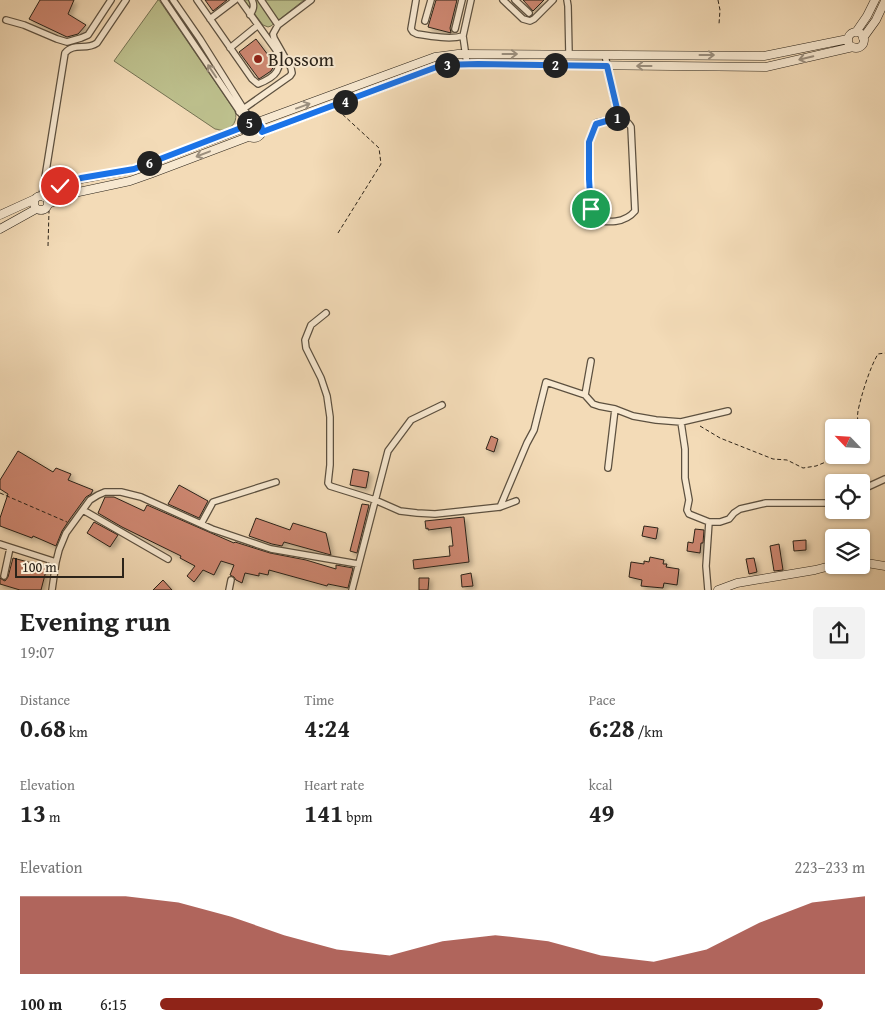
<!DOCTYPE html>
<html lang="en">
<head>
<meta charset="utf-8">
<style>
  body { margin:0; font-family:"Gentium Book Plus",serif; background:#f2f2f2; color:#222; height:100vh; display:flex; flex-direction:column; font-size:19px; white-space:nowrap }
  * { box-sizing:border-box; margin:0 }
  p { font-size:16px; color:#767676 }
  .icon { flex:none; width:28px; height:28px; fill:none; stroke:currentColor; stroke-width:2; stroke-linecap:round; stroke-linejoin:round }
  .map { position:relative; height:590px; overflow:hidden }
  .side { display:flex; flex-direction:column; background:#fff; flex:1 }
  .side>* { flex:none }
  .needle { width:32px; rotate:295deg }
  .buttons { position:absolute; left:825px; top:419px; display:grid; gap:10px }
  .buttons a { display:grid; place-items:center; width:45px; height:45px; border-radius:5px; background:#fff; box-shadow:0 1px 4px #0004; font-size:25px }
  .scale { position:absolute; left:15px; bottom:12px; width:109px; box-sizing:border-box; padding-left:5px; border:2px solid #2b2319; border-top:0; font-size:14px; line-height:18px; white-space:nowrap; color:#2b2319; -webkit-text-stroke:4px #f7e8d0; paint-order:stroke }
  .pin { position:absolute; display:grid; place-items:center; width:42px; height:42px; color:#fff; margin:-21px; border:2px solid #fff; border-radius:50%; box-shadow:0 1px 5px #0007 }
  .km { position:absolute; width:25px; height:25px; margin:-12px; border-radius:50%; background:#222; color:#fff; font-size:14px; line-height:25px; text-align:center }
  .round { display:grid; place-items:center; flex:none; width:52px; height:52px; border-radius:5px; background:#f2f2f2 }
  .overview { display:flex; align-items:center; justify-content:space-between; height:85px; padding:0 20px }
  h1 { font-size:28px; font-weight:700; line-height:38px }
  .stats { display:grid; grid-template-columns:repeat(3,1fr); gap:8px; height:85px; padding:5px 20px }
  .stats div { display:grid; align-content:center }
  .stats b { font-size:25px; font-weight:700 }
  .stats small { font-size:14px; font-weight:400 }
  .stats p { font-size:14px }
  .chart { height:140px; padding:10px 20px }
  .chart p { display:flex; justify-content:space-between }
  .chart svg { width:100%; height:90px; margin-top:5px; fill:#8f2418; opacity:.7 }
  ul { padding:0 20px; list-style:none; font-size:16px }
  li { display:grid; grid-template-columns:80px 60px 1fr; align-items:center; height:38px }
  li i { height:12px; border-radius:6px; background:#8f2418 }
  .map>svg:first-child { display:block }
</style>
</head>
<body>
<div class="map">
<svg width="885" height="590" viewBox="0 0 885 590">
  <defs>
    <filter id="shadow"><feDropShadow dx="3" dy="3" stdDeviation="2.5" flood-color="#0004"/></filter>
  </defs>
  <rect width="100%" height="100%" fill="#f3dbb7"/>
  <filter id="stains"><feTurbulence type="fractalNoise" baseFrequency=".004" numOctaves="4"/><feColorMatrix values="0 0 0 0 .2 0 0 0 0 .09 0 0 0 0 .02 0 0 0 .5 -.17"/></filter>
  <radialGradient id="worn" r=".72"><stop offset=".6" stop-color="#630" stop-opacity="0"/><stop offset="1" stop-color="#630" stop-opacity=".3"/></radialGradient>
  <path fill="#bdc08d" stroke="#747253" d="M158,0H159L235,111C238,120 233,129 223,130C220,131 218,129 215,129L114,61Z
    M244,0H304L271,26L268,27L263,25Z"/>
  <path fill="#cd8771" stroke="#2b2319" filter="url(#shadow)" d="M40,0H74L68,14L86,25L78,34L67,37L29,19Z
    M205,0H227L213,11Z
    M436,0H457L450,28L451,33L428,27Z
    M523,0H544L533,11Z
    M256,39L274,63V66L271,71L259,79L239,52Z
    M491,436L498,439L494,452L486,449Z
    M18,451L53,472L56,468L71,474L68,480L93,490L91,494L86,497L70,519L62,531L56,546L33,536L32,538L0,526V518L8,494L0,489V480Z
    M353,469L369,472L366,488L350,485Z
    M179,485L208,501L199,518L168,504Z
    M105,497H114L144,511L147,505L234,543L235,542L270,553L306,560L336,569V565L353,568L348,588L328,584L327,586L269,570L268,575L259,573V576L245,573L242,583L236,580L234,577L230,575L234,565L221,561L214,575L203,570L194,582L187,576L195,566L180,558L181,556L122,527L98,513Z
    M362,504L369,505L357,553L350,551Z
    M464,517L469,562L414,569L413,560L450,556L449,546H453L451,527L428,530V528L426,529L425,521Z
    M256,518L290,530L293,523L326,533L331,555L284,542L282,546L272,544L249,536Z
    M94,522L118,535L110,547L87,533Z
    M644,526L658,528L656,539L642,536Z
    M695,529L704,530L703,543H701L700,553L687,551L688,542L693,543Z
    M806,540V550L794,551L793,541Z
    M779,544L783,570L774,571L770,546Z
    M650,557L664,560L663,564H667L666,567L679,569L677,585L664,583L663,588L641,586L642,580L629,577L631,562L644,564V561L649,562Z
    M13,558L47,567L41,590H20L0,584V578L3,580L5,581L8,577Z
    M754,558L757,572L749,574L746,559Z
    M471,573L473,586L462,587L461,575Z
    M419,578H429L428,590H419Z
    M163,580L172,590H153Z"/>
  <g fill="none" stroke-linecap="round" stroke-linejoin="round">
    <defs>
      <path id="street" d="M164,0L248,124
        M173,0L200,39L252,122
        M197,0L252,79L258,84C276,77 284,69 276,50L240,0
        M416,0L411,29L413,32L417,34C432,36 449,40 463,36L471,0
        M503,0L523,19L530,21L534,19L553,0
        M515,0L529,13
        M567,0L568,6L569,54
        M250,15C253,10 255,6 252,0
        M210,19L235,0
        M6,20L24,25L57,39L67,42L81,38L88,35L111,0
        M425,21L431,0
        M278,25L311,0
        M455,29L462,0
        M463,36L467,64
        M230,48L257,26
        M605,55L617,113C621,120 627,119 631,127L635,211C625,223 607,224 594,218L591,209L589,179V142L596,123L620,117
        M239,112L290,76L292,73L291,68L274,38L273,34L278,25L261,0
        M42,196L65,53C74,42 86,51 97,43L126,0
        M326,313L311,325L305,340L306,348L321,378L327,396L330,417V465L328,483L330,486L375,500L400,511L417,513L435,514L500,507L516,501
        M591,361L585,395L593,404L599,406L615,409L633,416L656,420L681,422L685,449V478L689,500L687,510L689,514L709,522L706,566L708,590
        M681,422L728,411
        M608,468L615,409
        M861,490L885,479
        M500,507L527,443L534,430L546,382L585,395
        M83,510L168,559
        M709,522H720L729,519L734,513L740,509L766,503H834
        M201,524L213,502L276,482
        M0,544L56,562
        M4,576L10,548
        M52,590L56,562L59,550L66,533L90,500L98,495L105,492H121L141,497L212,529L271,549L358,564
        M229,590L231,580
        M352,590L388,451L411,420L442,405"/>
      <path id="secondary" d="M856,32L867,16L875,0
        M848 40a8 8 0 1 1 16 0a8 8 0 1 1-16 0Z
        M863,38L876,20L885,1
        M246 130a8 8 0 1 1 16 0a8 8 0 1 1-16 0Z
        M258,122L435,57L458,54L764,56L848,39
        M262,132L442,65L478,64L766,67L853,47
        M34 203a7 7 0 1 1 14 0a7 7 0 1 1-14 0Z
        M44,197L60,186L81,179L134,169L246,127
        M48,204L74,193L130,181L150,174L248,137
        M0,215L35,199
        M0,229L36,209
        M861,562L885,566
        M718,590L737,583L815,570L834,565"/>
    </defs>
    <use href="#street" stroke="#5d5140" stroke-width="8"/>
    <use href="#secondary" stroke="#2b2319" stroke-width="9"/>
    <path stroke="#2b2319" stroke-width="1" stroke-dasharray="4 2.5" stroke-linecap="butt" d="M718,0L720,10L719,24
      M338,233L381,164L379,148L340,112
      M48,246L49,211
      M700,426L720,438L773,459L787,460L803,468L816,466L843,455
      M858,428C858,422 857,416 858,411C861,396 870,367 878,354L885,353
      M0,493L67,522"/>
    <use href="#street" stroke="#f7e8d0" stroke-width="5.5"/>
    <use href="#secondary" stroke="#f7e8d0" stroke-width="8"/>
  </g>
  <defs><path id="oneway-shaft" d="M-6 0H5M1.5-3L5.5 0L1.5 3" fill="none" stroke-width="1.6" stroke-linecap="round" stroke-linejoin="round" transform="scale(1.25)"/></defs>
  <g stroke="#9b8f7e">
    <use href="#oneway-shaft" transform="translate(510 54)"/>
    <use href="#oneway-shaft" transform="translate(707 55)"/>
    <use href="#oneway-shaft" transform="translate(806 58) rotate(167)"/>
    <use href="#oneway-shaft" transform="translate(644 66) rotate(-180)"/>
    <use href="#oneway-shaft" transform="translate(212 71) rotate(-124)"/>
    <use href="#oneway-shaft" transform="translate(303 106) rotate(-20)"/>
    <use href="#oneway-shaft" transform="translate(203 154) rotate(159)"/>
  </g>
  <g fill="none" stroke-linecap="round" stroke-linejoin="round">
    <defs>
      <path id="route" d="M60,186L81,178L134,169L246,126L252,122C259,122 263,126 262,132L442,65L478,64L607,66L618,113L620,117L596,124L589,142V179L591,209"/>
    </defs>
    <use href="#route" stroke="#fff" stroke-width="10"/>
    <use href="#route" stroke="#1a73e8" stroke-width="6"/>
  </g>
  <circle fill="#8f2418" stroke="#f7e8d0" stroke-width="2" cx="258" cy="59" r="5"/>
  <g text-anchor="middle" stroke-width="4" stroke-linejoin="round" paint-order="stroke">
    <g font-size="19" fill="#2b2319" stroke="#f7e8d0" text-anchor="start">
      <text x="268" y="66">Blossom</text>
    </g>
  </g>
  <rect width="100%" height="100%" filter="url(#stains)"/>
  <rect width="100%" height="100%" fill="url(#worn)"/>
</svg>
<div class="buttons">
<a><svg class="needle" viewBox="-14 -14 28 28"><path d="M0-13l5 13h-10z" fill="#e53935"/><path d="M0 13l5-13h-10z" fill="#767676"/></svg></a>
<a><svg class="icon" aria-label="locate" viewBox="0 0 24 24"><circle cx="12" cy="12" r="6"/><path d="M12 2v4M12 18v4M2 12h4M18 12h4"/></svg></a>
<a><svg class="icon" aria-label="layers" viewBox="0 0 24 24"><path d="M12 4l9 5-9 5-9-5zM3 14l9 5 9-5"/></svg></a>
</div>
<div class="scale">100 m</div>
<div class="pin" style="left:591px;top:209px;background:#1e9e55"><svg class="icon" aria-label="arrive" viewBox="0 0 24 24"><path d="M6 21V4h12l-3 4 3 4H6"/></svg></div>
<div class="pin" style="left:60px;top:186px;background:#d93025"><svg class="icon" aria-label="check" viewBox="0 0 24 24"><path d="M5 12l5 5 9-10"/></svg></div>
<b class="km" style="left:617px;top:118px">1</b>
<b class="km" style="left:555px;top:65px">2</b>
<b class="km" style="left:447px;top:65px">3</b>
<b class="km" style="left:345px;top:102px">4</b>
<b class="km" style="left:249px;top:123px">5</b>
<b class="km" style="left:149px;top:163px">6</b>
</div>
<section class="side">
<div class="overview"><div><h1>Evening run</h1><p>19:07</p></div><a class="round"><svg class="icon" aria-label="share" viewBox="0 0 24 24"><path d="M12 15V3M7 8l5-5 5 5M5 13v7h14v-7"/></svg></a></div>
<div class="stats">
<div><p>Distance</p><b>0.68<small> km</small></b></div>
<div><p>Time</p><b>4:24</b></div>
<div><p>Pace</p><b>6:28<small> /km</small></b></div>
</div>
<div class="stats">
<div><p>Elevation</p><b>13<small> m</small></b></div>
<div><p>Heart rate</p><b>141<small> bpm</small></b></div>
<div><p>kcal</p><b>49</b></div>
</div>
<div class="chart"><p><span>Elevation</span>223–233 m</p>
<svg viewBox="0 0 160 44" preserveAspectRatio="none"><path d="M0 44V6L10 6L20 6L30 9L40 16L50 25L60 32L70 35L80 28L90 25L100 28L110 35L120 38L130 32L140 19L150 9L160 6V44z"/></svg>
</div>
<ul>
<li><b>100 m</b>6:15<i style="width:94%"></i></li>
</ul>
</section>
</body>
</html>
